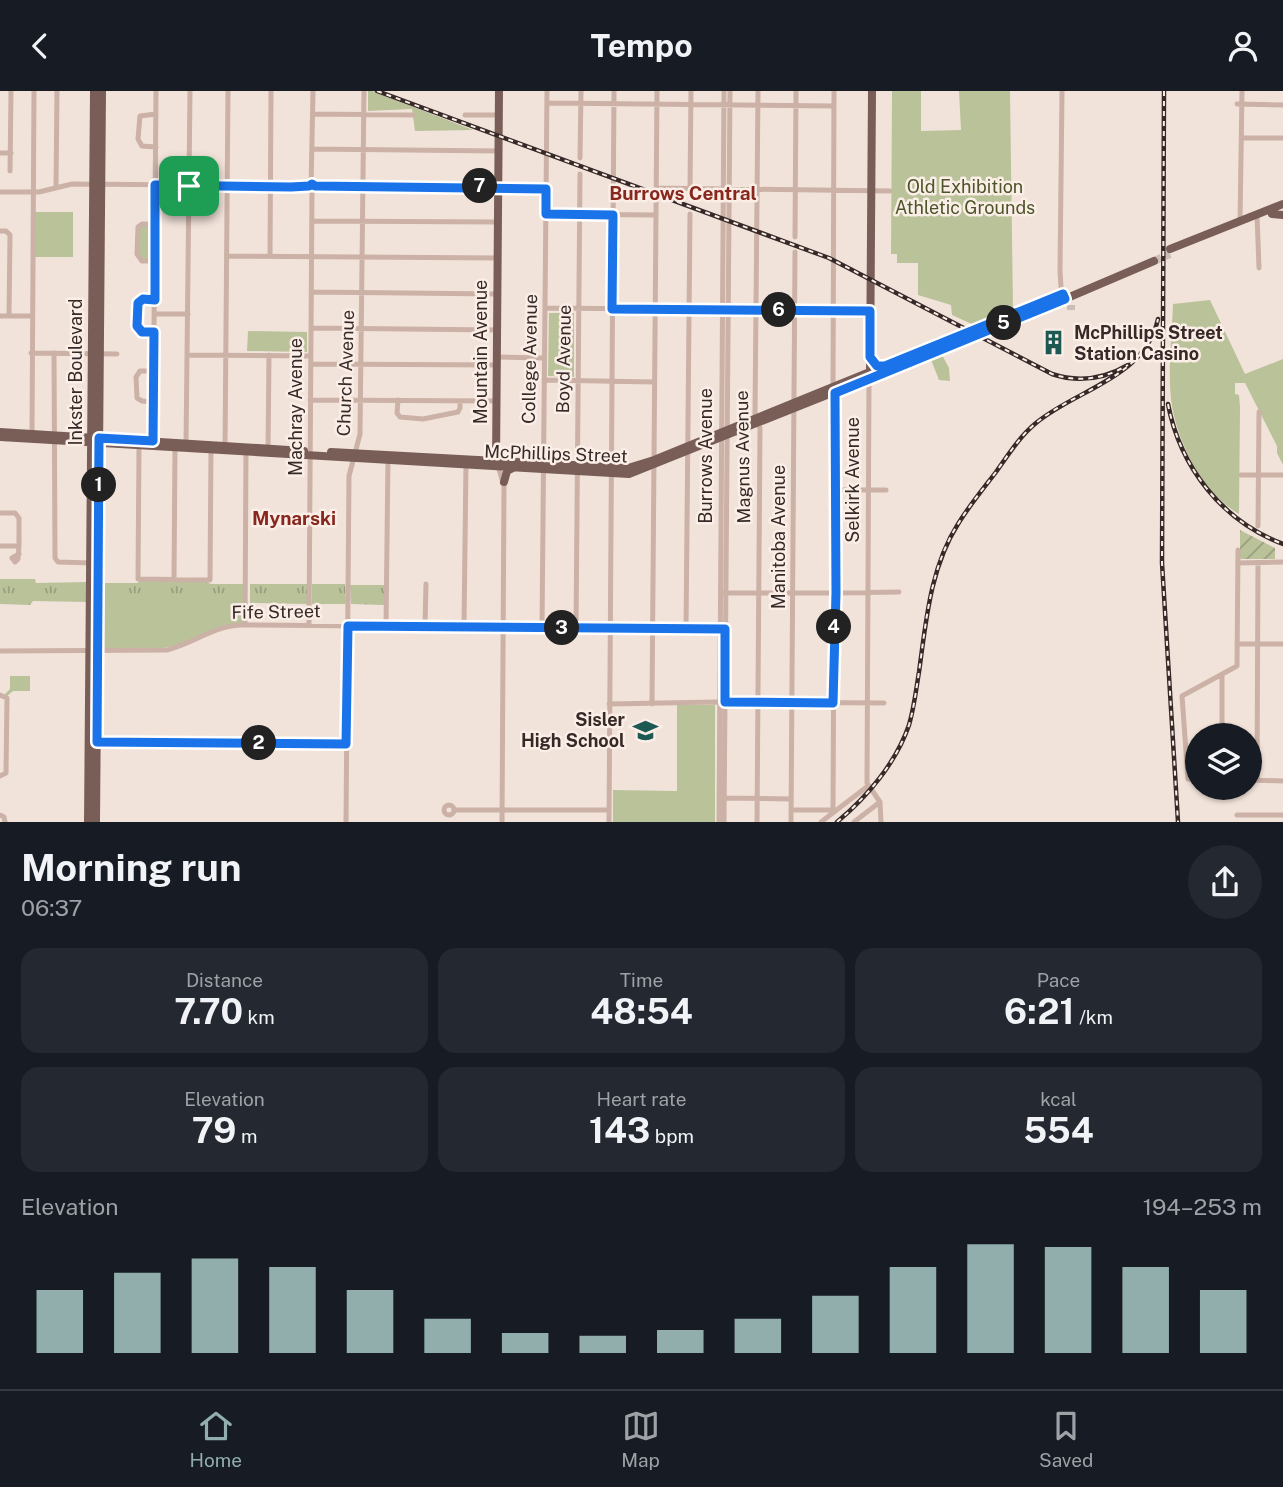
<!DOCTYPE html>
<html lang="en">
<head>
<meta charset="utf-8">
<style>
  body { margin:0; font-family:"Public Sans",sans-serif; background:#242831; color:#f1f3f6; height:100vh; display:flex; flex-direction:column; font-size:26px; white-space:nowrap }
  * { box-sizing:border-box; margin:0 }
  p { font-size:23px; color:#9ea1a6 }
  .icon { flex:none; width:38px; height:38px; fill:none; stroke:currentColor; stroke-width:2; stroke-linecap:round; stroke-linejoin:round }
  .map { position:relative; height:731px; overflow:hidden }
  .panel { display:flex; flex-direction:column; background:#171b24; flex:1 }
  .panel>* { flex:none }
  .tools { position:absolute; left:1185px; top:632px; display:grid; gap:14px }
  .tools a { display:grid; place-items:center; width:77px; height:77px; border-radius:50%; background:#171b24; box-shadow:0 2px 5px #0004; font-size:35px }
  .pin { position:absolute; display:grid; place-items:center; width:60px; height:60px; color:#fff; margin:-30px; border-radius:14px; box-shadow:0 4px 10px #0006 }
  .km { position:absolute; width:35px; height:35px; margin:-18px; border-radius:50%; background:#222; color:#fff; font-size:19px; line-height:35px; text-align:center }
  .round { display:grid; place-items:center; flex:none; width:74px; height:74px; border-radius:37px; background:#242831 }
  .summary { display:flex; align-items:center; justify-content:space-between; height:119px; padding:0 21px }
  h1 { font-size:38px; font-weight:700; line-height:52px }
  .stats { display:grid; grid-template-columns:repeat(3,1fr); gap:10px; height:119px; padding:7px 21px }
  .stats div { display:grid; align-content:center; border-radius:18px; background:#242831; text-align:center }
  .stats b { font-size:35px; font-weight:700 }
  .stats small { font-size:19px; font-weight:400 }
  .stats p { font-size:19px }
  .chart { height:196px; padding:14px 21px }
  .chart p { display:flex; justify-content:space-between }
  .chart svg { width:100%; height:126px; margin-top:7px; stroke:#91aead; stroke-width:6 }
  header { display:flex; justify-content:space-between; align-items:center; height:91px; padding:0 21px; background:#171b24; font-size:32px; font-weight:700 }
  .tabs { display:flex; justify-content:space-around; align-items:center; height:98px; border-top:2px solid #363941; background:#171b24; font-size:19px; color:#9ea1a6 }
  .tabs a { display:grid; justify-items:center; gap:4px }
  .tabs .on { color:#91aead }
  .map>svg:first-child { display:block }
</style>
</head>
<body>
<header><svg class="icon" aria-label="back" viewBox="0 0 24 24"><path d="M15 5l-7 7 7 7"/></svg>Tempo<svg class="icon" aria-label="person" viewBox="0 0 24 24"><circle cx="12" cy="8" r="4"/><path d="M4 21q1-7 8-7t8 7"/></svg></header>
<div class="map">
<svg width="1283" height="731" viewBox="0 0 1283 731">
  <defs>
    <pattern id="grass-tufts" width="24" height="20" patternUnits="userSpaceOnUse" patternTransform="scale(1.75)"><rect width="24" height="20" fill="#bac29a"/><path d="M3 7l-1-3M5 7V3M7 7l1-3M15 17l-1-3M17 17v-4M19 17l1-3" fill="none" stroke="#989e7e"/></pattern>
    <pattern id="garden-furrows" width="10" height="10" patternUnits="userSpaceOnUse" patternTransform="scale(1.75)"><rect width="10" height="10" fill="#bac29a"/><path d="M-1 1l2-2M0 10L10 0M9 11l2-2" fill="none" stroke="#989e7e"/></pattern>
  </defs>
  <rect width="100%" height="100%" fill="#f2e3da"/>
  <path fill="url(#grass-tufts)" d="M941,262L949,277L950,290L939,289L930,266Z
    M0,488H35L36,492L86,491V511L33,510L30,514L0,513Z
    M140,490H205L211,493H243L244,510H101V492H137Z
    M250,493H307V513L250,512Z
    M312,493H345L346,511L345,513H312Z
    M350,494H384V514L351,513Z"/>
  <path fill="#bac29a" d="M368,0H372L473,39L415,40L412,18L368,20Z
    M892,0H921V40L961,39L959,0H1010L1013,218L976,235L952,224L951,214L918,204V172H897V163H891Z
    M35,121H73V166H34Z
    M143,134L153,136V168L143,169L138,165L139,138Z
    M1210,209L1245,283L1283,268V374L1277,362V355L1245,292H1235V303L1239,304L1240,316L1239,423C1203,402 1179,355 1172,315C1167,286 1172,242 1173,213Z
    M549,222H574V286L548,285Z
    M248,240L307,241V261L247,260Z
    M101,510H244L243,533C218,532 202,545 180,553C156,561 126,558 101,559Z
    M10,585H30V600H13L7,605L5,603L10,598Z
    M677,614H715V731H613V699L677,700Z"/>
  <path fill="url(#garden-furrows)" d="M1240,439L1275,457V468H1240Z"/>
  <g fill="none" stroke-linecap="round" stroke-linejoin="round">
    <path stroke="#ccbeb6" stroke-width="8" stroke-dasharray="8 4" stroke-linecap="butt" d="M1154,170L1170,163
      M1071,214V219"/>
    <path stroke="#cbb1a6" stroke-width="5" d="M1062,0L1060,180L1061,196L1065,208
      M547,12L834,15
      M1237,13L1283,14
      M313,23L413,24
      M465,24H499
      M1242,47H1283
      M156,56L142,55L138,48L140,25L156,23
      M312,58L498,60
      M0,62H11
      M580,67L581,0
      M10,80L11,0
      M315,95L546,98
      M56,96L57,0
      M311,97L313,0
      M656,97L890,100
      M690,98L691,0
      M0,101H39L72,93L310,95
      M546,123L656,124
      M1257,124L1259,177
      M312,130L497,131
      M1240,131L1242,0
      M0,140H6L10,144L9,225
      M795,146L796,0
      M227,165L497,167
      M270,165L271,0
      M155,170H142L137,163L138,136L142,133H155
      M311,201L497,203
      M545,217L870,220
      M154,223H188
      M0,225H31
      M311,237L497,239
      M154,241H142L138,238L137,215L140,209H154
      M31,262L117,263
      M54,262L55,467L58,471L92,472
      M187,264L311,265
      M496,266L544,267
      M311,273L496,274
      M869,288L867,692L880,711L881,731
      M544,289L654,291
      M833,296L834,0
      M310,309L496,310
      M398,309L397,322L400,326L423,328L458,321L460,317V310
      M153,311L142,310L137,307L136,286L140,280H154
      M32,343L34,0
      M153,354L156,0
      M186,354L190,0
      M139,355L138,488L210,489L211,360
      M225,358L228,0
      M268,360L269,264
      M498,375L504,395L502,731
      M1241,384H1283
      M835,399H886
      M0,422H15L19,427V455H0
      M1258,435L1259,321
      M19,463L12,467L15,471L18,468L19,455
      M1238,472L1283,471
      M174,488L175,357
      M834,500L835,301
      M724,502H832
      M836,502L899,501
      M245,534L246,358
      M309,534L312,98
      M386,535L388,367
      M425,535L426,493
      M464,536L466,371
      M542,537L547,0
      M576,537L580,83
      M686,538L690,123
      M1237,553H1283
      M0,560L167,559C193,553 213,535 241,534L723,538
      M0,604L7,607L6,682L0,685
      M609,613L716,611L884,612
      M652,613L657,0
      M1222,644V585
      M95,651L346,653
      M1197,689L1188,688L1182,605L1237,575L1238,459
      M1250,689L1283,690
      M1257,689L1258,472
      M722,707L791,708
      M444 719a5 5 0 1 1 10 0a5 5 0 1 1-10 0Z
      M454,719H609
      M791,719H833
      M833,722L834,504
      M0,724L4,726L5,731
      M1237,724H1283
      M346,731L349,385L360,343L364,0
      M609,731L614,0
      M719,731L724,0
      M724,731L730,0
      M757,731L760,337L755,324L758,0
      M791,731L795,161
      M821,731L868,695
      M854,731L880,711"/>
    <path stroke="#795e58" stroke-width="8" d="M1272,123L1283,124
      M1170,158L1283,113
      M870,284L872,0
      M0,341L304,360
      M0,346L629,383L1032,222L1154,170
      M331,361L628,377L654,369L1051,207
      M496,371L499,0
      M504,391L507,380L513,377
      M88,731L94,0
      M96,731L102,0"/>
    <defs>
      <path id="rail" d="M377,0L829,167L1052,283C1079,292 1104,288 1128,274
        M1164,0L1162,472L1178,731
        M1168,313C1180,376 1222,430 1283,453
        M837,731C867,706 896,672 909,634C914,617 916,599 919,581C926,531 930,477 958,433C969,415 983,398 996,381C1008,364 1020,345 1036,332C1077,298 1145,287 1158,228"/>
    </defs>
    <use href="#rail" stroke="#362927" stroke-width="4.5"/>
    <use href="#rail" stroke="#faeee7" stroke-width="2" stroke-dasharray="5" stroke-linecap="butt"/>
  </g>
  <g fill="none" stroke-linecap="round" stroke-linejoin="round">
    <defs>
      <path id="route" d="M312,93L315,95L546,98V123L613,124L612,218L870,220V266L877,275H885L1063,203L1065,208L835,302L836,502L833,612L725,611V538L348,535L346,653L97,651L99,347L153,350L154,241H142L137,235L138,212L143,208L155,209V94L291,96L309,95Z"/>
    </defs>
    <use href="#route" stroke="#fff" stroke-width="14"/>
    <use href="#route" stroke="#1a73e8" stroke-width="9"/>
  </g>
  <defs>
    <symbol id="building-bare" viewBox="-9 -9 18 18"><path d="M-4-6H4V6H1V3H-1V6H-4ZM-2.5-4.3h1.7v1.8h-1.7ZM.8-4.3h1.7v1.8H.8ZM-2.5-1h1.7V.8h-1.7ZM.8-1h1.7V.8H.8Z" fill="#1c5953" stroke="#faeee7" stroke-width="2.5" paint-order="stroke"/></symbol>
    <symbol id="school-bare" viewBox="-9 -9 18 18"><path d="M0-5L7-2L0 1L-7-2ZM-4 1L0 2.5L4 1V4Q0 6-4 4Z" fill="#1c5953" stroke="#faeee7" stroke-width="2.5" paint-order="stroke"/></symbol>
  </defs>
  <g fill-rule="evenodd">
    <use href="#building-bare" x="1036" y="234" width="35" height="35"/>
    <use href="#school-bare" x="628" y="622" width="35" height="35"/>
  </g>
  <g text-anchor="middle" stroke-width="5" stroke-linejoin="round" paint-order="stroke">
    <g font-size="18" fill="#4c552a" stroke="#faeee7">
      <text x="965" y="102">Old Exhibition<tspan x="965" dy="21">Athletic Grounds</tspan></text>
    </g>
    <g font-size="18" font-weight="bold" fill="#362927" stroke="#faeee7" text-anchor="start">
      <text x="1074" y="248">McPhillips Street<tspan x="1074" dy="21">Station Casino</tspan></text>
      <text x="625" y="635" text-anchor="end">Sisler<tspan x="625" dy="21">High School</tspan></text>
    </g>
    <g font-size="18" fill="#362927" stroke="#faeee7">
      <text transform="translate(481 261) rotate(-90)" y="6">Mountain Avenue</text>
      <text transform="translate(530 268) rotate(-89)" y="6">College Avenue</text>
      <text transform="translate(564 268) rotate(-89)" y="6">Boyd Avenue</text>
      <text transform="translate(76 281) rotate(-90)" y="6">Inkster Boulevard</text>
      <text transform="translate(346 282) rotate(-88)" y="6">Church Avenue</text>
      <text transform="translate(296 316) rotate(-90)" y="6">Machray Avenue</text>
      <text transform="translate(556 363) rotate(2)" y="6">McPhillips Street</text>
      <text transform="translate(706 365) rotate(-90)" y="6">Burrows Avenue</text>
      <text transform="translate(743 366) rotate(-91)" y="6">Magnus Avenue</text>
      <text transform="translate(853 389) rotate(-90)" y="6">Selkirk Avenue</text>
      <text transform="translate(779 446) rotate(-90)" y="6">Manitoba Avenue</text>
      <text transform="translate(276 521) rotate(-1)" y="6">Fife Street</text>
    </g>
    <g font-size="19" font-weight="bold" fill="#87271e" stroke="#faeee7">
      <text x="683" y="109">Burrows Central</text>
      <text x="294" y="434">Mynarski</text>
    </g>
  </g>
</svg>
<div class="tools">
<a><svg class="icon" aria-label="layers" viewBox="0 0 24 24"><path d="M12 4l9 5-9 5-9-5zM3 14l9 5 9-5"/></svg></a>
</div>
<div class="pin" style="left:189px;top:95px;background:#1e9e55"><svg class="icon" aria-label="arrive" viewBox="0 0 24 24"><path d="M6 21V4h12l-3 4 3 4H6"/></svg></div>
<b class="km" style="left:99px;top:394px">1</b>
<b class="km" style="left:259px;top:652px">2</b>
<b class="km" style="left:562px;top:537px">3</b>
<b class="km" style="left:834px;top:536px">4</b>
<b class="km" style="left:1004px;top:232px">5</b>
<b class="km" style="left:779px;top:219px">6</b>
<b class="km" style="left:480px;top:95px">7</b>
</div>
<section class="panel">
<div class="summary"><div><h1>Morning run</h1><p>06:37</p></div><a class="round"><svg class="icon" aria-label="share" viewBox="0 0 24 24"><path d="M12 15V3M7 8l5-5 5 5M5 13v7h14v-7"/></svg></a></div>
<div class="stats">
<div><p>Distance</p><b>7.70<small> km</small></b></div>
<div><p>Time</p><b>48:54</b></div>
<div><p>Pace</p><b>6:21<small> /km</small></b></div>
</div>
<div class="stats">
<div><p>Elevation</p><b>79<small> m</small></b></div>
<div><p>Heart rate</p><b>143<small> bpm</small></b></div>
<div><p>kcal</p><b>554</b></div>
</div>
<div class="chart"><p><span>Elevation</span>194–253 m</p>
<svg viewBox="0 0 160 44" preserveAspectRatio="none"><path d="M5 44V22M15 44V16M25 44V11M35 44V14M45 44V22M55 44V32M65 44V37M75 44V38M85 44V36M95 44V32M105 44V24M115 44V14M125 44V6M135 44V7M145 44V14M155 44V22"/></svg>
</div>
</section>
<nav class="tabs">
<a class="on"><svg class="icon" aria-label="home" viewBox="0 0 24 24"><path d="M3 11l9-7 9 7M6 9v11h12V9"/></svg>Home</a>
<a><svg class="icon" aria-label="map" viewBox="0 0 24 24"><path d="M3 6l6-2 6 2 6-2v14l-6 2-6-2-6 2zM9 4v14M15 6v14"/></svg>Map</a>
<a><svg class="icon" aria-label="saved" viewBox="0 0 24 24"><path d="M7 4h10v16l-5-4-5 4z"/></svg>Saved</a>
</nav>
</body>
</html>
